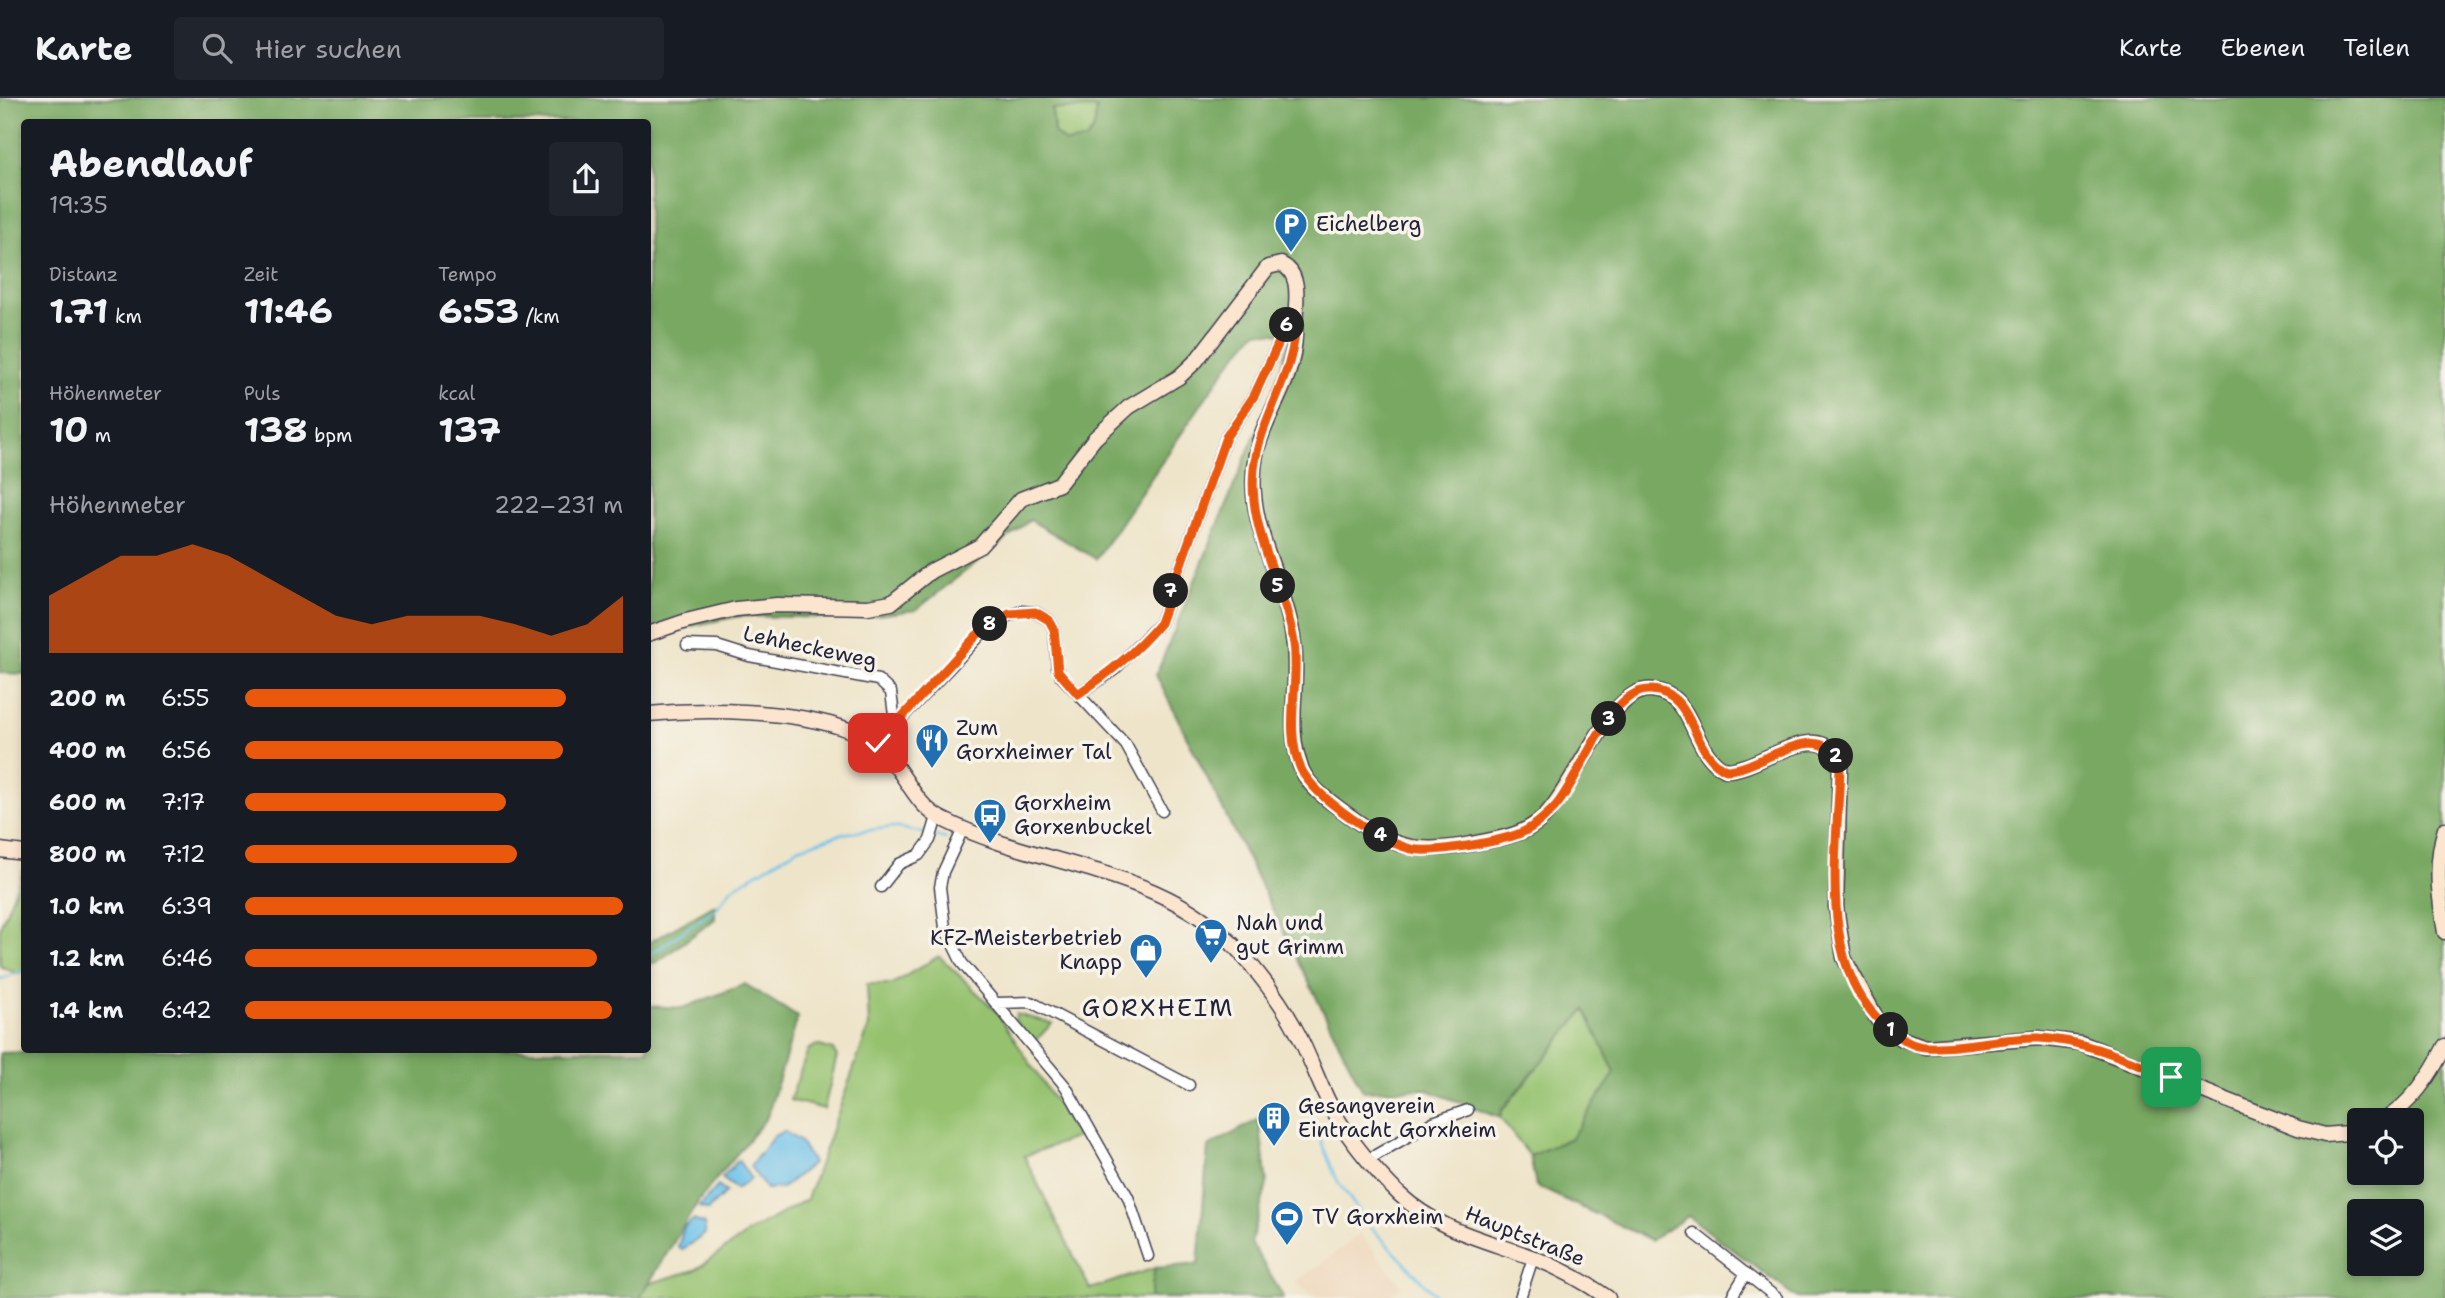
<!DOCTYPE html>
<html lang="de">
<head>
<meta charset="utf-8">
<style>
  body { margin:0; font-family:"Shantell Sans",sans-serif; background:#20242c; color:#f1f3f6; height:100vh; display:flex; flex-direction:column; font-size:26px; white-space:nowrap }
  * { box-sizing:border-box; margin:0 }
  p { font-size:23px; color:#9ea1a6 }
  .icon { flex:none; width:38px; height:38px; fill:none; stroke:currentColor; stroke-width:2; stroke-linecap:round; stroke-linejoin:round }
  .map { position:relative; flex:1; overflow:hidden }
  .sheet { position:absolute; left:21px; top:21px; width:630px; height:934px; display:flex; flex-direction:column; background:#171b24; border-radius:7px; box-shadow:0 4px 10px #0003 }
  .sheet>* { flex:none }
  .tools { position:absolute; left:2347px; top:1010px; display:grid; gap:14px }
  .tools a { display:grid; place-items:center; width:77px; height:77px; border-radius:7px; background:#171b24; box-shadow:0 4px 10px #0003; font-size:35px }
  .pin { position:absolute; display:grid; place-items:center; width:60px; height:60px; color:#fff; margin:-30px; border-radius:14px; box-shadow:0 4px 10px #0006 }
  .km { position:absolute; width:35px; height:35px; margin:-18px; border-radius:50%; background:#222; color:#fff; font-size:19px; line-height:35px; text-align:center }
  .round { display:grid; place-items:center; flex:none; width:74px; height:74px; border-radius:7px; background:#20242c }
  .summary { display:flex; align-items:center; justify-content:space-between; height:119px; padding:0 28px }
  h1 { font-size:38px; font-weight:700; line-height:52px }
  .metrics { display:grid; grid-template-columns:repeat(3,1fr); gap:10px; height:119px; padding:7px 28px }
  .metrics div { display:grid; align-content:center }
  .metrics b { font-size:35px; font-weight:700 }
  .metrics small { font-size:19px; font-weight:400 }
  .metrics p { font-size:19px }
  .chart { height:196px; padding:14px 28px }
  .chart p { display:flex; justify-content:space-between }
  .chart svg { width:100%; height:126px; margin-top:7px; fill:#ea580c; opacity:.7 }
  ul { padding:0 28px; list-style:none; font-size:23px }
  li { display:grid; grid-template-columns:112px 84px 1fr; align-items:center; height:52px }
  li i { height:18px; border-radius:9px; background:#ea580c }
  header { display:flex; align-items:center; gap:42px; box-sizing:border-box; height:98px; padding:0 35px; background:#171b24; border-bottom:2px solid #363941 }
  header strong { font-size:33px }
  nav { display:flex; gap:38px; margin-inline-start:auto; font-size:24px }
  .search { width:490px; height:63px; background:#20242c; display:flex; align-items:center; gap:18px; box-sizing:border-box; padding:0 24px; border-radius:7px; color:#9ea1a6; font-size:26px }
  .map>svg:first-child { display:block }
</style>
</head>
<body>
<header>
<strong>Karte</strong>
<div class="search"><svg class="icon" aria-label="search" viewBox="0 0 24 24"><circle cx="10" cy="10" r="6"/><path d="M15 15l6 6"/></svg>Hier suchen</div>
<nav><a>Karte</a><a>Ebenen</a><a>Teilen</a></nav>
</header>
<div class="map">
<svg width="2445" height="1200" viewBox="0 0 2445 1200">
  <rect width="100%" height="100%" fill="#f7f3e8"/>
  <filter id="ink" filterUnits="userSpaceOnUse"><feTurbulence type="fractalNoise" baseFrequency=".0143" numOctaves="2"/><feDisplacementMap in="SourceGraphic" scale="14" xChannelSelector="R" yChannelSelector="G"/><feConvolveMatrix kernelMatrix="1 2 1 2 8 2 1 2 1" color-interpolation-filters="sRGB"/></filter>
  <filter id="wash" filterUnits="userSpaceOnUse"><feTurbulence type="fractalNoise" baseFrequency=".00686" numOctaves="4" result="noise"/><feDisplacementMap in="SourceGraphic" scale="28" xChannelSelector="R" yChannelSelector="G"/><feGaussianBlur stdDeviation="1.57" result="paint"/><feColorMatrix in="noise" values="0 0 0 0 0 0 0 0 0 0 0 0 0 0 0 0 0 1.4 0 .05"/><feComposite in="paint" operator="in"/></filter>
  <g filter="url(#wash)">
    <rect width="100%" height="100%" fill="#eee4c9"/>
    <path fill="#eed7bb" d="M1360,1136L1402,1188L1387,1200H1318L1295,1185Z"/>
    <path fill="#96c270" stroke="#5c7256" stroke-width="2" d="M1097,10L1094,31L1086,42L1065,45L1054,35L1052,11Z
      M24,771L19,822L24,838V873L17,876L0,868V829Z
      M939,858L996,913L1078,1039L1024,1058L1090,1191L1155,1170L1150,1200H640L647,1186L695,1172L752,1132L807,1101L869,928L867,886H892Z
      M1585,910L1616,975L1571,1040L1530,1058L1500,1020L1501,1014Z
      M1016,916L1052,925L1033,946L1015,922Z
      M817,947L833,952L837,958L824,1011L790,1002L808,952Z"/>
    <path fill="#78a862" stroke="#4d654e" stroke-width="2" fill-rule="evenodd" d="M0,0H2445V1200H1797L1688,1118L1651,1142L1536,1088L1530,1058L1571,1040L1615,975L1585,911L1501,1013L1500,1020L1425,991L1363,993L1156,577L1273,293L1291,237L1257,233L1228,267L1096,461L1030,422L916,512L854,520L740,518L691,528L648,542V24H24V576L0,575ZM1097,10L1094,31L1086,42L1066,45L1054,35L1052,11ZM2359,1022H2412V1074H2359ZM2359,1113H2412V1166H2359Z
      M715,807V821L657,864L648,866V845Z
      M745,886L798,919L767,1019L699,1102L640,1200H0V955L82,952H648V908L683,910Z
      M1259,1021L1267,1086L1251,1145L1284,1200H1150L1155,1170L1198,1166L1208,1049Z"/>
    <path fill="#6ec2ea" stroke="#487292" stroke-width="2" d="M784,1033L800,1044L813,1065L782,1090L766,1091L750,1068L774,1038Z
      M738,1062L751,1081L736,1091L722,1080Z
      M718,1088L726,1094L708,1112L699,1109Z
      M693,1122L705,1126V1136L682,1152L678,1149L684,1130Z"/>
    <g fill="none" stroke-linecap="round" stroke-linejoin="round">
      <path stroke="#6ec2ea" stroke-width="2.5" d="M936,738L946,741
        M648,858L716,811L731,791L798,750L841,736L893,729L929,736
        M0,881L24,873
        M1317,1034L1337,1082L1367,1125L1438,1200"/>
    </g>
  </g>
  <g filter="url(#ink)">
    <g fill="none" stroke-linecap="round" stroke-linejoin="round">
      <defs>
        <path id="street" d="M687,547L717,548L749,558L878,582L891,594L895,625
          M1078,596L1114,572L1160,525L1226,339L1254,298L1287,227L1296,220
          M878,645L993,524L1021,513L1035,514L1049,522L1054,531L1057,569L1061,578L1126,647L1162,713
          M963,731L943,774L940,789L945,830L962,865L1066,989L1128,1099L1148,1158
          M881,789L899,766L919,757L930,742L937,719
          M996,905L1031,904L1189,987
          M1369,1061L1433,1024L1468,1012
          M1694,1135L1777,1200
          M1520,1200L1533,1160
          M1731,1200L1746,1175"/>
        <path id="secondary" d="M648,536L686,523L736,511L777,507L868,509L891,505L931,473L980,448L1021,401L1059,386L1095,340L1129,309L1179,279L1196,263L1268,169L1281,166C1298,174 1297,193 1296,209C1295,230 1296,249 1290,269C1282,299 1262,326 1256,356C1242,426 1287,481 1294,547C1299,588 1286,627 1300,667C1306,685 1321,697 1336,708C1387,746 1407,758 1471,746C1494,741 1519,739 1538,724C1572,698 1609,587 1652,592C1698,597 1689,655 1726,672C1762,672 1823,613 1840,669L1836,809L1844,860L1877,921L1900,940L1926,949L2038,940L2081,945L2298,1030L2325,1037L2359,1034
          M648,616C707,610 793,612 849,632C903,650 904,702 942,721C1040,771 1161,767 1240,854C1262,879 1283,906 1298,936C1312,963 1321,992 1336,1018C1352,1045 1377,1075 1400,1097C1439,1133 1486,1142 1534,1160C1560,1170 1585,1184 1608,1200
          M2445,731C2434,766 2439,798 2445,834
          M0,752L24,755
          M2384,1022C2412,1005 2430,978 2445,948"/>
      </defs>
      <use href="#street" stroke="#413f50" stroke-width="13"/>
      <use href="#secondary" stroke="#413f50" stroke-width="17"/>
      <use href="#street" stroke="#fff" stroke-width="10"/>
      <use href="#secondary" stroke="#fce5cf" stroke-width="14"/>
    </g>
  </g>
  <g fill="none" stroke-linecap="round" stroke-linejoin="round" filter="url(#ink)">
    <defs>
      <path id="route" d="M878,645L977,537L1009,516L1035,514L1049,522L1054,531L1058,573L1078,596C1109,575 1136,554 1160,525L1226,339L1254,298L1287,227L1296,220C1296,277 1260,318 1254,371C1247,433 1285,486 1294,545C1300,587 1283,631 1301,671C1315,700 1380,743 1411,751C1431,756 1506,743 1525,733C1535,728 1545,719 1554,710C1580,683 1608,589 1651,592C1697,595 1689,655 1726,672C1762,672 1823,614 1840,669C1838,751 1815,872 1889,931C1900,940 1912,949 1927,949C1964,951 2002,939 2039,940C2085,942 2128,962 2171,979"/>
    </defs>
    <use href="#route" stroke="#fff" stroke-width="14"/>
    <use href="#route" stroke="#ea580c" stroke-width="9"/>
  </g>
  <defs>
    <symbol id="parking-pin" viewBox="-11 -11 22 30"><path d="M0 17L-7.5 6A9.5 9.5 0 1 1 7.5 6Z" fill="#1f6fb2" stroke="#f7f3e8"/><path d="M-3.5-5.5H1a3.5 3.5 0 0 1 0 7H-1V5.5H-3.5ZM-1-3.4V-.6H.8a1.4 1.4 0 0 0 0-2.8Z" fill="#fff"/></symbol>
    <symbol id="restaurant-pin" viewBox="-11 -11 22 30"><path d="M0 17L-7.5 6A9.5 9.5 0 1 1 7.5 6Z" fill="#1f6fb2" stroke="#f7f3e8"/><path d="M-5-6h1v4h1v-4h1v4h1v-4h1v5L-1.5 .5V6h-2V.5L-5-1ZM5-6V6H3V1.5H1.5Q1.5-4 5-6Z" fill="#fff"/></symbol>
    <symbol id="bus-pin" viewBox="-11 -11 22 30"><path d="M0 17L-7.5 6A9.5 9.5 0 1 1 7.5 6Z" fill="#1f6fb2" stroke="#f7f3e8"/><path d="M-5-6H5V4H4V6H2V4H-2V6H-4V4H-5ZM-3.5-4V0h7V-4ZM-3.5 1.2v1.5H-2V1.2ZM2 1.2v1.5H3.5V1.2Z" fill="#fff"/></symbol>
    <symbol id="supermarket-pin" viewBox="-11 -11 22 30"><path d="M0 17L-7.5 6A9.5 9.5 0 1 1 7.5 6Z" fill="#1f6fb2" stroke="#f7f3e8"/><path d="M-6-5.5h2.5l.6 2H6L4.5 2H-2.5L-4.4-4H-6ZM-1.5 3.2a1.3 1.3 0 1 0 .1 0ZM3 3.2a1.3 1.3 0 1 0 .1 0Z" fill="#fff"/></symbol>
    <symbol id="shop-pin" viewBox="-11 -11 22 30"><path d="M0 17L-7.5 6A9.5 9.5 0 1 1 7.5 6Z" fill="#1f6fb2" stroke="#f7f3e8"/><path d="M-5-2.5h2.3a2.7 3.5 0 0 1 5.4 0H5L5.5 6h-11ZM-1.5-2.5h3a1.5 2.3 0 0 0-3 0Z" fill="#fff"/></symbol>
    <symbol id="building-pin" viewBox="-11 -11 22 30"><path d="M0 17L-7.5 6A9.5 9.5 0 1 1 7.5 6Z" fill="#1f6fb2" stroke="#f7f3e8"/><path d="M-4-6H4V6H1V3H-1V6H-4ZM-2.5-4.3h1.7v1.8h-1.7ZM.8-4.3h1.7v1.8H.8ZM-2.5-1h1.7V.8h-1.7ZM.8-1h1.7V.8H.8Z" fill="#fff"/></symbol>
    <symbol id="stadium-pin" viewBox="-11 -11 22 30"><path d="M0 17L-7.5 6A9.5 9.5 0 1 1 7.5 6Z" fill="#1f6fb2" stroke="#f7f3e8"/><path d="M0-5a6.5 5 0 1 0 0 10a6.5 5 0 1 0 0-10ZM-3.5-1.8h7v3.6h-7Z" fill="#fff"/></symbol>
  </defs>
  <g fill-rule="evenodd">
    <use href="#parking-pin" x="1272" y="107" width="38" height="52"/>
    <use href="#restaurant-pin" x="913" y="623" width="38" height="52"/>
    <use href="#bus-pin" x="971" y="698" width="38" height="52"/>
    <use href="#supermarket-pin" x="1192" y="818" width="38" height="52"/>
    <use href="#shop-pin" x="1127" y="833" width="38" height="52"/>
    <use href="#building-pin" x="1255" y="1001" width="38" height="52"/>
    <use href="#stadium-pin" x="1268" y="1100" width="38" height="52"/>
  </g>
  <g text-anchor="middle" stroke-width="7" stroke-linejoin="round" paint-order="stroke">
    <g font-size="21" fill="#22223b" stroke="#f7f3e8" text-anchor="start">
      <text x="1316" y="133">Eichelberg</text>
      <text x="956" y="637">Zum<tspan x="956" dy="24">Gorxheimer Tal</tspan></text>
      <text x="1014" y="712">Gorxheim<tspan x="1014" dy="24">Gorxenbuckel</tspan></text>
      <text x="1236" y="832">Nah und<tspan x="1236" dy="24">gut Grimm</tspan></text>
      <text x="1122" y="847" text-anchor="end">KFZ-Meisterbetrieb<tspan x="1122" dy="24">Knapp</tspan></text>
      <text x="1298" y="1015">Gesangverein<tspan x="1298" dy="24">Eintracht Gorxheim</tspan></text>
      <text x="1312" y="1126">TV Gorxheim</text>
    </g>
    <g font-size="21" fill="#22223b" stroke="#f7f3e8">
      <text transform="translate(810 549) rotate(12)" y="7">Lehheckeweg</text>
      <text transform="translate(1525 1138) rotate(22)" y="7">Hauptstraße</text>
    </g>
    <g font-size="24" letter-spacing="2" fill="#22223b" stroke="#f7f3e8">
      <text x="1158" y="918">GORXHEIM</text>
    </g>
  </g>
</svg>
<div class="tools">
<a><svg class="icon" aria-label="locate" viewBox="0 0 24 24"><circle cx="12" cy="12" r="6"/><path d="M12 2v4M12 18v4M2 12h4M18 12h4"/></svg></a>
<a><svg class="icon" aria-label="layers" viewBox="0 0 24 24"><path d="M12 4l9 5-9 5-9-5zM3 14l9 5 9-5"/></svg></a>
</div>
<div class="pin" style="left:2171px;top:979px;background:#1e9e55"><svg class="icon" aria-label="arrive" viewBox="0 0 24 24"><path d="M6 21V4h12l-3 4 3 4H6"/></svg></div>
<div class="pin" style="left:878px;top:645px;background:#d93025"><svg class="icon" aria-label="check" viewBox="0 0 24 24"><path d="M5 12l5 5 9-10"/></svg></div>
<b class="km" style="left:1891px;top:932px">1</b>
<b class="km" style="left:1836px;top:658px">2</b>
<b class="km" style="left:1609px;top:621px">3</b>
<b class="km" style="left:1381px;top:737px">4</b>
<b class="km" style="left:1278px;top:488px">5</b>
<b class="km" style="left:1287px;top:227px">6</b>
<b class="km" style="left:1171px;top:493px">7</b>
<b class="km" style="left:990px;top:526px">8</b>
<section class="sheet">
<div class="summary"><div><h1>Abendlauf</h1><p>19:35</p></div><a class="round"><svg class="icon" aria-label="share" viewBox="0 0 24 24"><path d="M12 15V3M7 8l5-5 5 5M5 13v7h14v-7"/></svg></a></div>
<div class="metrics">
<div><p>Distanz</p><b>1.71<small> km</small></b></div>
<div><p>Zeit</p><b>11:46</b></div>
<div><p>Tempo</p><b>6:53<small> /km</small></b></div>
</div>
<div class="metrics">
<div><p>Höhenmeter</p><b>10<small> m</small></b></div>
<div><p>Puls</p><b>138<small> bpm</small></b></div>
<div><p>kcal</p><b>137</b></div>
</div>
<div class="chart"><p><span>Höhenmeter</span>222–231 m</p>
<svg viewBox="0 0 160 44" preserveAspectRatio="none"><path d="M0 44V24L10 17L20 10L30 10L40 6L50 10L60 17L70 24L80 31L90 34L100 31L110 31L120 31L130 34L140 38L150 34L160 24V44z"/></svg>
</div>
<ul>
<li><b>200 m</b>6:55<i style="width:85%"></i></li>
<li><b>400 m</b>6:56<i style="width:84%"></i></li>
<li><b>600 m</b>7:17<i style="width:69%"></i></li>
<li><b>800 m</b>7:12<i style="width:72%"></i></li>
<li><b>1.0 km</b>6:39<i style="width:100%"></i></li>
<li><b>1.2 km</b>6:46<i style="width:93%"></i></li>
<li><b>1.4 km</b>6:42<i style="width:97%"></i></li>
</ul>
</section>
</div>
</body>
</html>
